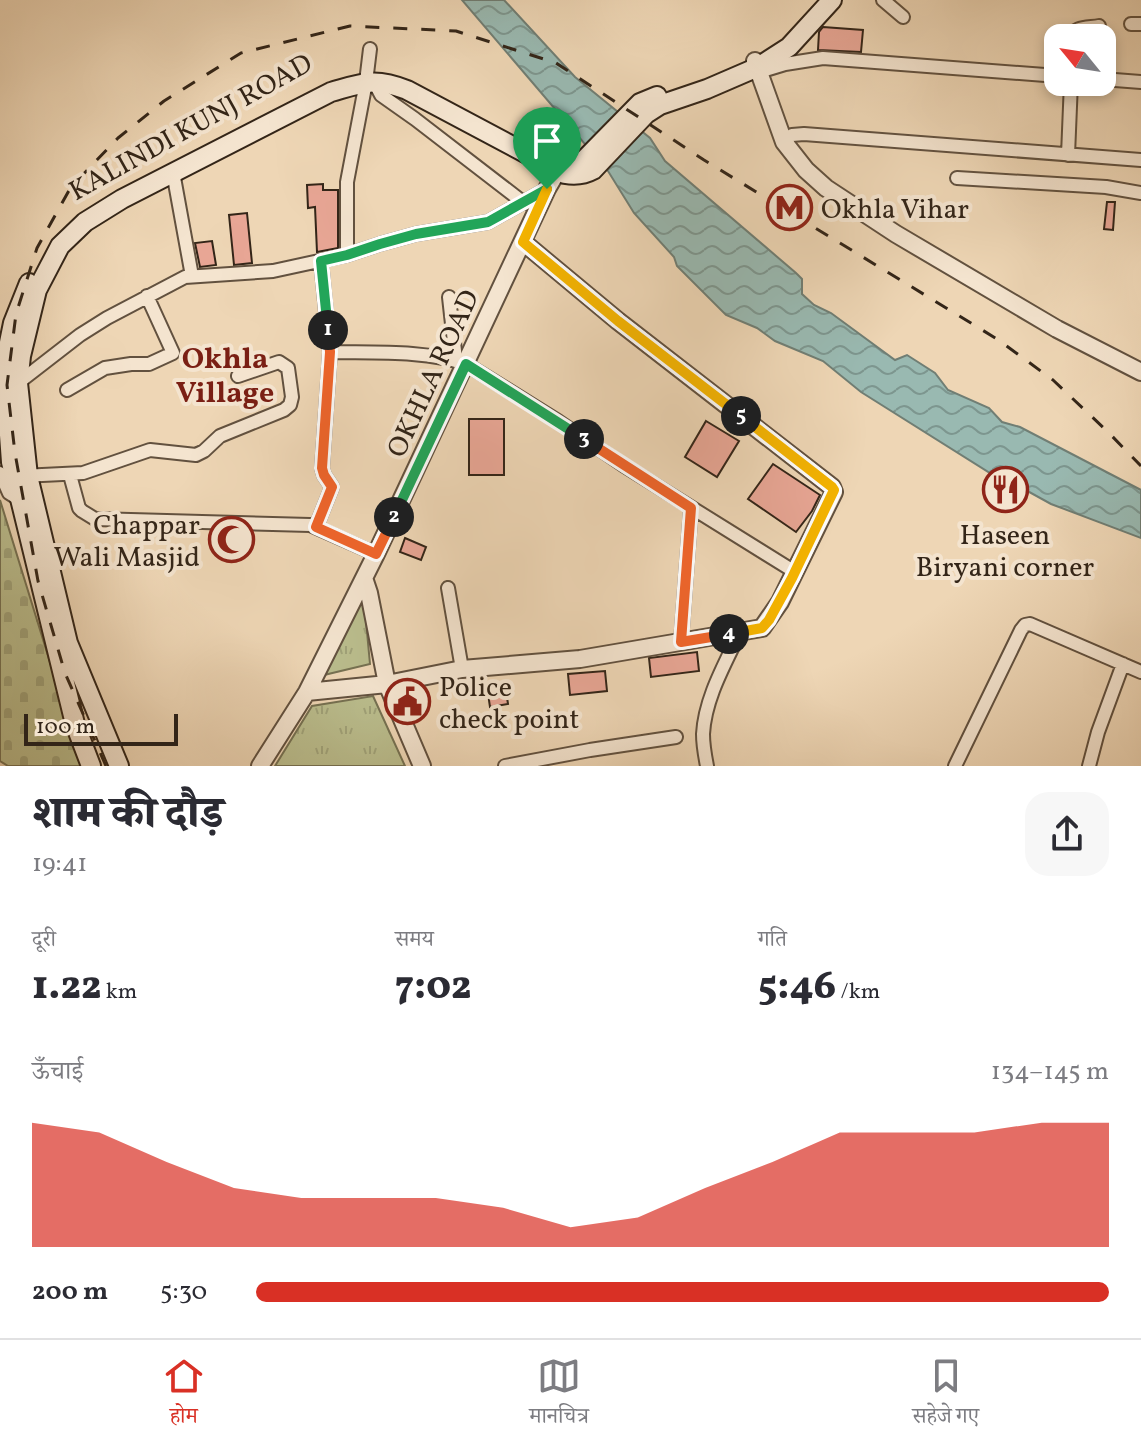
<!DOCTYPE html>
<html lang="hi">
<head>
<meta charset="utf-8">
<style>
  body { margin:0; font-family:Vollkorn,"Noto Serif Devanagari",serif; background:#f7f7f7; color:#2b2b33; height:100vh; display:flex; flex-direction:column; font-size:30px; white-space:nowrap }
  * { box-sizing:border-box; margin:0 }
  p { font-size:26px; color:#7c7c81 }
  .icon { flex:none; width:44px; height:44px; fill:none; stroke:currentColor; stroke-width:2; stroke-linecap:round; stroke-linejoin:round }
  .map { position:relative; height:766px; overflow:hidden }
  .details { display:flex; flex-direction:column; background:#fff; flex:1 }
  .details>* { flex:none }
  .needle { width:52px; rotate:300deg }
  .fabs { position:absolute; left:1044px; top:24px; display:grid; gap:16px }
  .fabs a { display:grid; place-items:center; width:72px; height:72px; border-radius:16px; background:#fff; box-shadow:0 4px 12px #0003; font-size:40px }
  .scale { position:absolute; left:24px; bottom:20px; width:154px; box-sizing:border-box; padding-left:8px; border:4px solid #332518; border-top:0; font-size:22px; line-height:28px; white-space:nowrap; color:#332518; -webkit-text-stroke:6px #f4e4cf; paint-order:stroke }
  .pin { position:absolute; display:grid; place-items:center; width:68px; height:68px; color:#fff; margin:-82px -34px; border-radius:50% 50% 50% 0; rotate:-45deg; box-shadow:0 0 8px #0007 }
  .pin .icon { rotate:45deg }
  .km { position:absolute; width:40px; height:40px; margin:-20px; border-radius:50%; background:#222; color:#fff; font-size:22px; line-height:40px; text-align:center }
  .round { display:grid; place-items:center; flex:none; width:84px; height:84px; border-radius:24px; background:#f7f7f7 }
  .head { display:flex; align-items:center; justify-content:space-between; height:136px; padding:0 32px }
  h1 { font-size:44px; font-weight:800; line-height:60px }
  .stats { display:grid; grid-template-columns:repeat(3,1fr); gap:12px; height:136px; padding:8px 32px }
  .stats div { display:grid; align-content:center }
  .stats b { font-size:40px; font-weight:800 }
  .stats small { font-size:22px; font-weight:400 }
  .stats p { font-size:22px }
  .chart { height:224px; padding:16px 32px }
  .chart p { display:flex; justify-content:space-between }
  .chart svg { width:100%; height:144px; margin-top:8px; fill:#d93025; opacity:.7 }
  ul { padding:0 32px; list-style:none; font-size:26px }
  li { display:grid; grid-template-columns:128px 96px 1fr; align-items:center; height:60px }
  li i { height:20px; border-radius:10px; background:#d93025 }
  .tab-bar { display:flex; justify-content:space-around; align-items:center; height:112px; border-top:2px solid #e1e1e2; background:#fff; font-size:22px; color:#7c7c81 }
  .tab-bar a { display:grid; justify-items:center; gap:4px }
  .tab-bar .on { color:#d93025 }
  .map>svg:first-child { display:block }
</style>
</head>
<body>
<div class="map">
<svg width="1141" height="766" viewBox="0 0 1141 766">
  <defs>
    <pattern id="cemetery-stones" width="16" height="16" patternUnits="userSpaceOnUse" patternTransform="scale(2)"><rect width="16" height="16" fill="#babd8d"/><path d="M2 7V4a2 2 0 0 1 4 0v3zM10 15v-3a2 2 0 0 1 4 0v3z" fill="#a0a279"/></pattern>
    <pattern id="park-tufts" width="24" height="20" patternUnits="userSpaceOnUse" patternTransform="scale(2)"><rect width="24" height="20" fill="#babd8d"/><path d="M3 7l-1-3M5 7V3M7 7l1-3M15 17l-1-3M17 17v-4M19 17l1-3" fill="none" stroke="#a0a279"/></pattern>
    <pattern id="water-waves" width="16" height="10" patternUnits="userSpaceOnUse" patternTransform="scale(2)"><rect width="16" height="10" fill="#99b9b1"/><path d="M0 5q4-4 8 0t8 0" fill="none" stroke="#7d968f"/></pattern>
  </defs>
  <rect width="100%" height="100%" fill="#eed6b5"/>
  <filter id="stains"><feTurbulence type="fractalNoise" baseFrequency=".0025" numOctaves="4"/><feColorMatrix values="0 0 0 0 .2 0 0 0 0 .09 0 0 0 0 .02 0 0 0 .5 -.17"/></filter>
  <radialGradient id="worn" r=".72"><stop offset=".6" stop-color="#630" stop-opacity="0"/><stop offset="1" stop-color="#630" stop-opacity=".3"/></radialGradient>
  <path fill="url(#cemetery-stones)" stroke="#767152" stroke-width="2" d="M0,500L82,766H8L0,761Z"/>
  <path fill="url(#park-tufts)" stroke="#767152" stroke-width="2" d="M364,600L370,664L324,675L353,601Z
    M373,696L405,766H275L312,706Z"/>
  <path fill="url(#water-waves)" stroke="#707e74" stroke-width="2" d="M462,0H504L575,77L650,138L665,161L796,273L802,279V294L814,305L831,313L895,360L907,355L935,373L948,390L989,408L1002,422L1020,427L1141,490V538L1051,504L1022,488L990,473L861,392L823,361L775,341L757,328L726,315L677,266L674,257L634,213L608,171Z"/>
  <path fill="#e8a695" stroke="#332518" stroke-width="2" d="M823,27L863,30L861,52L818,50L819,32Z
    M323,184V190H338V248L317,252L315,207L308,208L307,185Z
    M1107,202H1115L1113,230L1104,229Z
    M247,213L252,263L234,265L229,215Z
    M212,241L216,265L200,267L195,243Z
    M469,419H504V475H469Z
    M706,421L739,441L717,477L685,457Z
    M773,464L820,495L812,511L796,532L748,499Z
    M405,538L426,547L421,560L400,552Z
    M697,652L699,671L651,677L649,658Z
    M605,671L607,691L570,695L568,674Z
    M505,684L508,704L490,707L487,687Z"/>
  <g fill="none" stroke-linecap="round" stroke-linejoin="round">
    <defs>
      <path id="minor" d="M883,0L903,17
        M1131,24H1141
        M1071,38C1073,26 1088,28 1099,26
        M759,72L785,64L823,58L1058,76
        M1102,79L1141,82
        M374,82L381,95L415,119L524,203
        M784,142L792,135L804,134L1141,160
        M1068,155L1071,82
        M173,172L192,276
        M957,178L1106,187L1141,193
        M347,255V182L366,82L370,49
        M449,297L456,360
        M330,352C372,353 426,350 466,364L558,421L623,465L795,572
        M18,383L80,335L107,318L185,277L273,271L347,255L380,244L416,234L488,222L547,189
        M67,390L105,368L131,364H149L173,353L147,296
        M0,473L9,493L20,500
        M70,475L79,508L82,511L95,519L310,525L376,554
        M22,476L83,473L150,450L196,455L204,451L220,436L284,410L290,405L292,397L288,368L279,362L238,376
        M316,527L332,487L324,475L322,468L330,352L321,261
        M448,588L462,669
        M681,642L691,508
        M505,766L590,750L676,737
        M707,766C705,756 703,745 703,734C705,698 725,664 740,632
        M955,766L1021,630L1025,625L1030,624L1141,672
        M1089,766L1098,732L1123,664"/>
      <path id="tertiary" d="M755,61L784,142L806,170L826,188L896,234L1057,329L1141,372
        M364,578L369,593L387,684L422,766
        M307,692L387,684L462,669L580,659L762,628L780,602L834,492L832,487L618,321L523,242
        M260,766L307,692L376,554L547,189L558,170"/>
      <path id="secondary" d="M562,163L571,166L582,162L640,103L657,96
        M29,283L13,323L4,367L11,462L75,724L91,766
        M119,766L68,643L28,476L18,383L21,356L37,290L60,246L85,222L122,199L331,92C363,83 374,77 407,90L565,174C576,176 584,175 593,170L646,114L660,105L707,89L758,67L789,47L832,0"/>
    </defs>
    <use href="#minor" stroke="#62513f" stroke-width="16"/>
    <use href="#tertiary" stroke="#62513f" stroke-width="20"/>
    <use href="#secondary" stroke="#332518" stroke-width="22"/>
    <use href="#minor" stroke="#f4e4cf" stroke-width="12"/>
    <use href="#tertiary" stroke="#f4e4cf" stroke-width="16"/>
    <use href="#secondary" stroke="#f4e4cf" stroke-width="18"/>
    <path stroke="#332518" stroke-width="3" stroke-dasharray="14 14" stroke-linecap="butt" d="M106,766L65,673L38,581L15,453L7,385L16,314L37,248L71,187L118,138L164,101L241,53L350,26L456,31L556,63L704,160L997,339L1053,380L1108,432L1141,466"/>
  </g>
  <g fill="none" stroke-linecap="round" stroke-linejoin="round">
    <defs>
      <path id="split-1" d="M328,330L321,261L347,255L380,244L416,234L488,222L547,189"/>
      <path id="split-2" d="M328,330L330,352L322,468L324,475L332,487L316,527L376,554L394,517"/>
      <path id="split-3" d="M394,517L466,364L584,439"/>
      <path id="split-4" d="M584,439L691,508L681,642L729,634"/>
      <path id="split-5" d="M729,634L762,628L769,620L792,578L834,490L832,487L741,416"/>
      <path id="split-6" d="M547,189L523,242L618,321L741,416"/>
    </defs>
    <use href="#split-1" stroke="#fff" stroke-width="16"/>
    <use href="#split-2" stroke="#fff" stroke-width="16"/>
    <use href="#split-3" stroke="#fff" stroke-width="16"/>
    <use href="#split-4" stroke="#fff" stroke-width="16"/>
    <use href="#split-5" stroke="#fff" stroke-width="16"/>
    <use href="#split-6" stroke="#fff" stroke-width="16"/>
    <use href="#split-1" stroke="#22a559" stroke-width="10"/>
    <use href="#split-2" stroke="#f0652b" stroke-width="10"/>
    <use href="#split-3" stroke="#22a559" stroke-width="10"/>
    <use href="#split-4" stroke="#f0652b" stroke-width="10"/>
    <use href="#split-5" stroke="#f5b400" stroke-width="10"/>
    <use href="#split-6" stroke="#f5b400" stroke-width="10"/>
  </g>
  <defs>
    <symbol id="metro-ring" viewBox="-11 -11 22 22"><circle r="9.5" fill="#f4e4cf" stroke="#8f2418" stroke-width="1.5"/><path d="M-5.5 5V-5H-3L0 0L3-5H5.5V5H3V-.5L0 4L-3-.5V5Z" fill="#8f2418"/></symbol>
    <symbol id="restaurant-ring" viewBox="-11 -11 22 22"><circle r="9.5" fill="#f4e4cf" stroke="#8f2418" stroke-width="1.5"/><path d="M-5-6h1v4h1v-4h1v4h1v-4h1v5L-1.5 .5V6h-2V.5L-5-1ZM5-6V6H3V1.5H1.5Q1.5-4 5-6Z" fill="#8f2418"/></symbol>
    <symbol id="mosque-ring" viewBox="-11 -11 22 22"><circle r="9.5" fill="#f4e4cf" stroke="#8f2418" stroke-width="1.5"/><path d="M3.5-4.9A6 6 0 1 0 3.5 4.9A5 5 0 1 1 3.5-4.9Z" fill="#8f2418"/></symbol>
    <symbol id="civic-ring" viewBox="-11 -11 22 22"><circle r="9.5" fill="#f4e4cf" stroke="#8f2418" stroke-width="1.5"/><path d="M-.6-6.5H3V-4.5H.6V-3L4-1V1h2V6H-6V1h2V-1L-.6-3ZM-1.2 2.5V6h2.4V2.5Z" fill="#8f2418"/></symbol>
  </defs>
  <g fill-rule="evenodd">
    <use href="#metro-ring" x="764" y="182" width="51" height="51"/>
    <use href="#restaurant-ring" x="980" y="464" width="51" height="51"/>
    <use href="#mosque-ring" x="206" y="514" width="51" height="51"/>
    <use href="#civic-ring" x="382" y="676" width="51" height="51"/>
  </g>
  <g text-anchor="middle" stroke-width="8" stroke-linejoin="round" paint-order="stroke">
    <g font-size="28" fill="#332518" stroke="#f4e4cf">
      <text transform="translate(190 126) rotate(-29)" y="10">KALINDI KUNJ ROAD</text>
      <text transform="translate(432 373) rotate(-65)" y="10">OKHLA ROAD</text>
    </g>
    <g font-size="28" fill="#332518" stroke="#f4e4cf" text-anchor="start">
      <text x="821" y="218">Okhla Vihar</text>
      <text x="200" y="534" text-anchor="end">Chappar<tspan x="200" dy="32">Wali Masjid</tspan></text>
      <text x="1005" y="544" text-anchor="middle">Haseen<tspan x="1005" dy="32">Biryani corner</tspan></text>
      <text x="439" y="696">Police<tspan x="439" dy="32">check point</tspan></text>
    </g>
    <g font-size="30" font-weight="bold" fill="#7a1f14" stroke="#f4e4cf">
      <text x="225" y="368">Okhla<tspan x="225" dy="34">Village</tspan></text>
    </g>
  </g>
  <rect width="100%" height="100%" filter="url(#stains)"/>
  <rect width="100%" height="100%" fill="url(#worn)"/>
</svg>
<div class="fabs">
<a><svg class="needle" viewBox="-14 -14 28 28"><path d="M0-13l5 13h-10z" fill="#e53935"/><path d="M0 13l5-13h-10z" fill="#7c7c81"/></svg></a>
</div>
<div class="scale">100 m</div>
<div class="pin" style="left:547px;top:189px;background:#1e9e55"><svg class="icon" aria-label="arrive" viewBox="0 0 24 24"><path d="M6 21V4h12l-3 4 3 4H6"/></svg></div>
<b class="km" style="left:328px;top:330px">1</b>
<b class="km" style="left:394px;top:517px">2</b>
<b class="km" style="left:584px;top:439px">3</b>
<b class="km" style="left:729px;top:634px">4</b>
<b class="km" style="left:741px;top:416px">5</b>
</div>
<section class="details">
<div class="head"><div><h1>शाम की दौड़</h1><p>19:41</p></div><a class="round"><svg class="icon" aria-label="share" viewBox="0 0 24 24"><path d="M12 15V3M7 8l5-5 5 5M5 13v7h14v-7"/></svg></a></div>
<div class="stats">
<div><p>दूरी</p><b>1.22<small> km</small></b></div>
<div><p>समय</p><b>7:02</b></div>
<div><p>गति</p><b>5:46<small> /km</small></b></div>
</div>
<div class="chart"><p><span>ऊँचाई</span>134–145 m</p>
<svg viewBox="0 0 160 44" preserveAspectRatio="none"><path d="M0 44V6L10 9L20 18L30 26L40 29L50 29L60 29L70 32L80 38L90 35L100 26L110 18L120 9L130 9L140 9L150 6L160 6V44z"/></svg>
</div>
<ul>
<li><b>200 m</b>5:30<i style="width:100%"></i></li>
</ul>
</section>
<nav class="tab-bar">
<a class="on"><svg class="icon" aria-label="home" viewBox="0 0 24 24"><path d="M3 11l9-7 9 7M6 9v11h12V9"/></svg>होम</a>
<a><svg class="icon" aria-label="map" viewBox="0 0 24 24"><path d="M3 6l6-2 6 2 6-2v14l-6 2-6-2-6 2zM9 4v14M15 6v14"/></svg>मानचित्र</a>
<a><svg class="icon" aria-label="saved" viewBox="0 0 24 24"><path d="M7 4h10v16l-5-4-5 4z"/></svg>सहेजे गए</a>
</nav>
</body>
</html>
